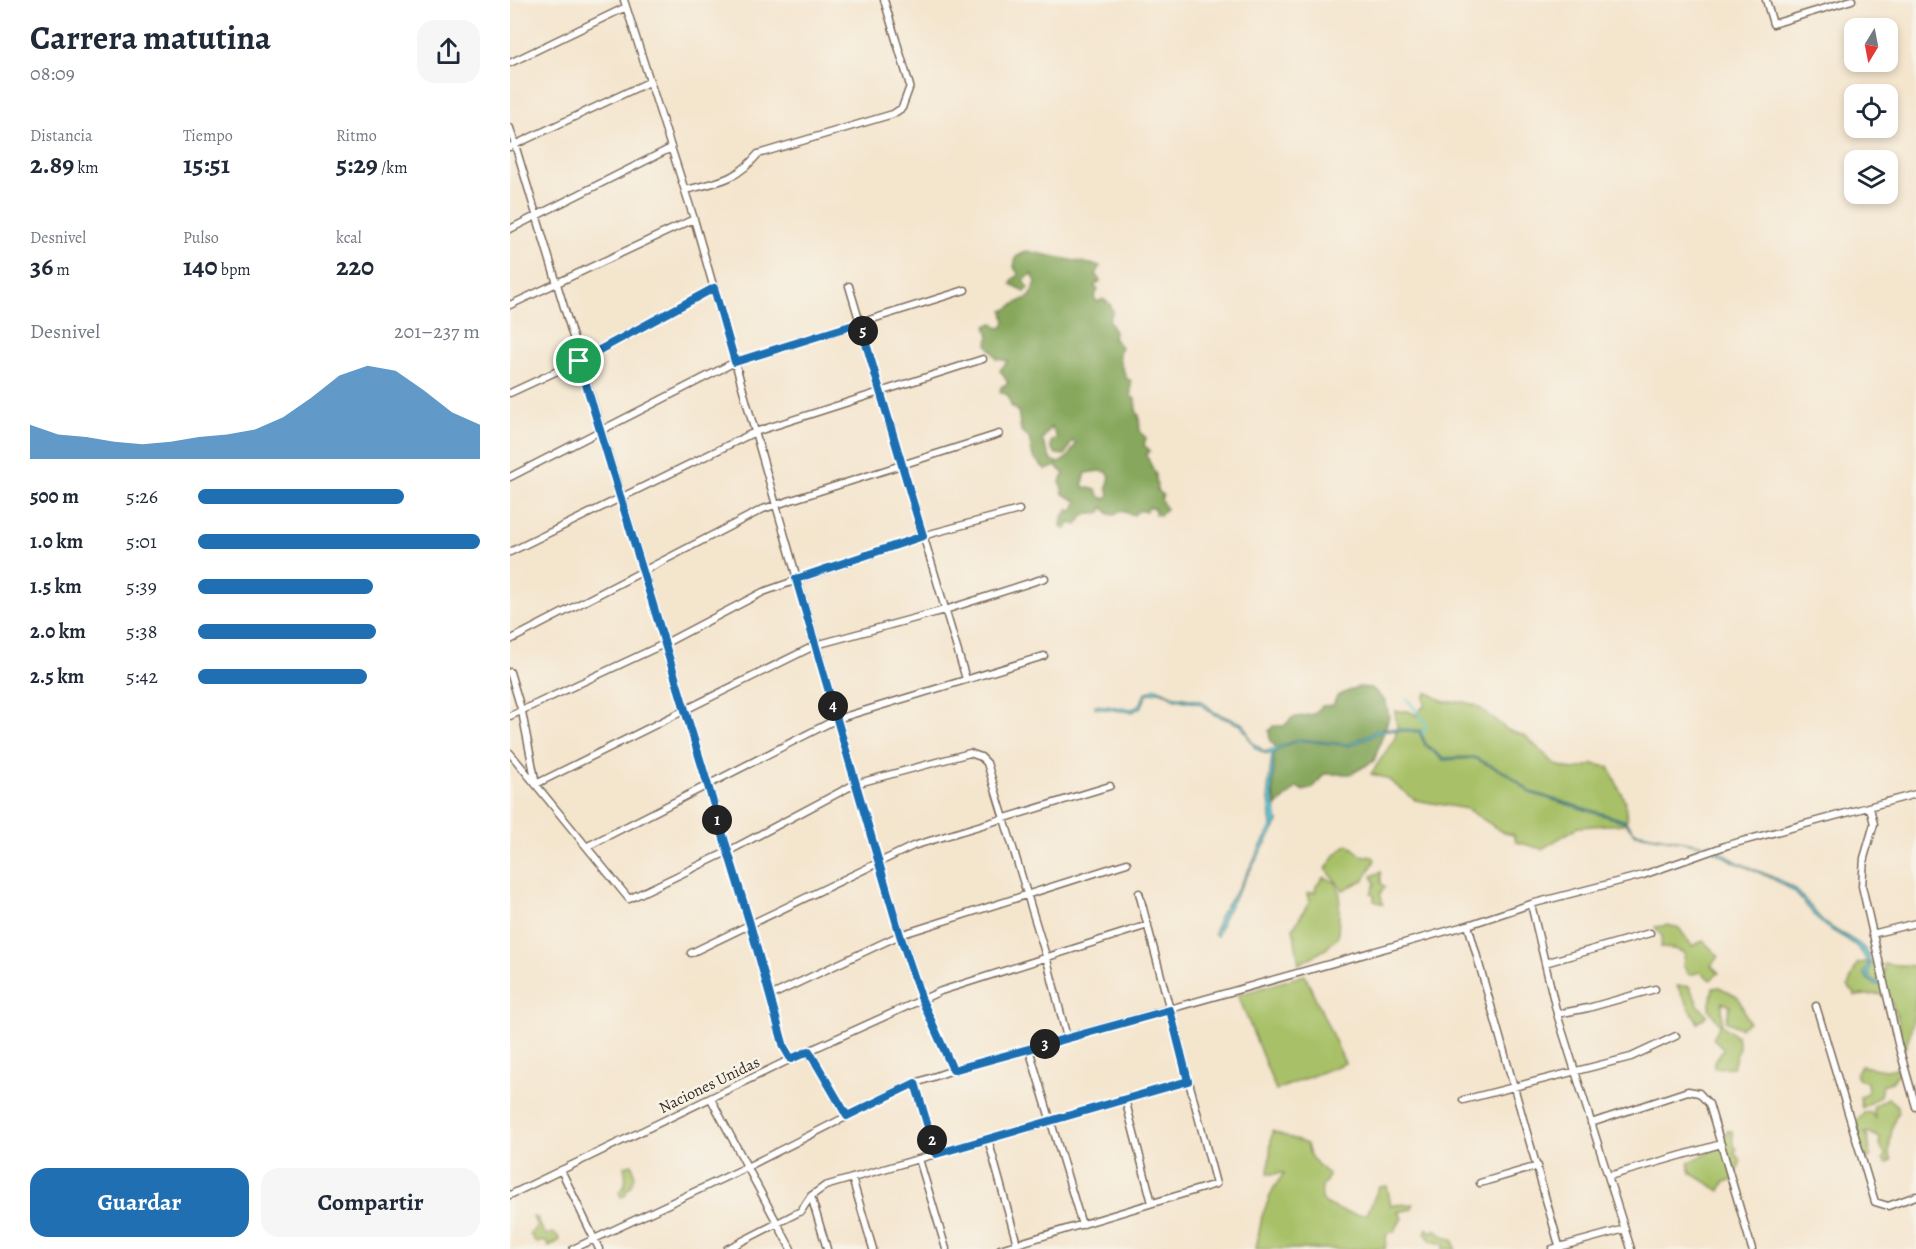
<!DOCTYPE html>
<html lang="es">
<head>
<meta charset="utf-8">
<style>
  body { margin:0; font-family:Alegreya,serif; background:#f6f6f7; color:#1f2937; height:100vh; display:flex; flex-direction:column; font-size:22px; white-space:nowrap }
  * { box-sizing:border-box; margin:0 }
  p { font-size:20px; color:#747a83 }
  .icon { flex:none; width:33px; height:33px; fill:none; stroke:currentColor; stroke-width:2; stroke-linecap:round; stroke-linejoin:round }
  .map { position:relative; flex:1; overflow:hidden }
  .sheet { display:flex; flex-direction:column; background:#fff; width:510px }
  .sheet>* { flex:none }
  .needle { width:39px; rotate:190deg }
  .fabs { position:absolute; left:1334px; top:18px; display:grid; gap:12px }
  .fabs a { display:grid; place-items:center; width:54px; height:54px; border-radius:12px; background:#fff; box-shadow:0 3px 9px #0003; font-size:30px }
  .pin { position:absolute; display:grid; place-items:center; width:51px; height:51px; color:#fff; margin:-26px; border:3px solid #fff; border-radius:50%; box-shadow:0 2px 6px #0007 }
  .km { position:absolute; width:30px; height:30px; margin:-15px; border-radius:50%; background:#222; color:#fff; font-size:16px; line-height:30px; text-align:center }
  .round { display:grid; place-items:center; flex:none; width:63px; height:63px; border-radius:18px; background:#f6f6f7 }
  .head { display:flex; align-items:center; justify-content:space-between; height:102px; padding:0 30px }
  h1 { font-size:33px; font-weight:700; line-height:45px }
  .figures { display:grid; grid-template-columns:repeat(3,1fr); gap:9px; height:102px; padding:6px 30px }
  .figures div { display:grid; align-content:center }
  .figures b { font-size:26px; font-weight:700 }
  .figures small { font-size:16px; font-weight:400 }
  .figures p { font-size:16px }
  .chart { height:168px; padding:12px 30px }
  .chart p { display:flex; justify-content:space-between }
  .chart svg { width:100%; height:108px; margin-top:6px; fill:#1f6fb2; opacity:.7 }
  .button { display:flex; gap:12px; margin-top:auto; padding:12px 30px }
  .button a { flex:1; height:69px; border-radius:18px; background:#1f6fb2; color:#fff; font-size:24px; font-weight:700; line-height:69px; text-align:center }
  .button a+a { background:#f6f6f7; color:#1f2937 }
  ul { padding:0 30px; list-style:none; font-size:20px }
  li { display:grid; grid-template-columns:96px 72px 1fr; align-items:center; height:45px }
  li i { height:15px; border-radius:8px; background:#1f6fb2 }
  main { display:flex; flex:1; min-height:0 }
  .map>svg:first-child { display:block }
</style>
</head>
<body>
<main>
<section class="sheet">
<div class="head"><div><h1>Carrera matutina</h1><p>08:09</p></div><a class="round"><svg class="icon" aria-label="share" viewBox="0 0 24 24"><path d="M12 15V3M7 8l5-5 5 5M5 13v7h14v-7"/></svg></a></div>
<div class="figures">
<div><p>Distancia</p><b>2.89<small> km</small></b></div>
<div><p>Tiempo</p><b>15:51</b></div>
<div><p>Ritmo</p><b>5:29<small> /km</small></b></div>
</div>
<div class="figures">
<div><p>Desnivel</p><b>36<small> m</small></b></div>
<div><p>Pulso</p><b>140<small> bpm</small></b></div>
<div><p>kcal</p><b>220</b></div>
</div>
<div class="chart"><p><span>Desnivel</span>201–237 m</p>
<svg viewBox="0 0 160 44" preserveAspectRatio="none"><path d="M0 44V30L10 34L20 35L30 37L40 38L50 37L60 35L70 34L80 32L90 27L100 19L110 10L120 6L130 8L140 16L150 25L160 30V44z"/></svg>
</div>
<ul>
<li><b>500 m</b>5:26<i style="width:73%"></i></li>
<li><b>1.0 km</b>5:01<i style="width:100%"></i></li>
<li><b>1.5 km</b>5:39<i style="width:62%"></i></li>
<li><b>2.0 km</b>5:38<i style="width:63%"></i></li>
<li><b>2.5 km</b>5:42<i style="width:60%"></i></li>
</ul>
<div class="button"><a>Guardar</a><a>Compartir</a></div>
</section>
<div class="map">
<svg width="1406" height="1249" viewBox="0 0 1406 1249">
  <rect width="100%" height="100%" fill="#f7f3e8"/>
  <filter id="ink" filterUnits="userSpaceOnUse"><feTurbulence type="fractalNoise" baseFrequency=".0167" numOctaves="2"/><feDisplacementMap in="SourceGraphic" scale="12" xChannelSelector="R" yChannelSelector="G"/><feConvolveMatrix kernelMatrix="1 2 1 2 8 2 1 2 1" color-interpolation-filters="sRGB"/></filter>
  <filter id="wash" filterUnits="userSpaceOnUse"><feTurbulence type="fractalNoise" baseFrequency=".008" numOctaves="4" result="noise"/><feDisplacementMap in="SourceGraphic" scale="24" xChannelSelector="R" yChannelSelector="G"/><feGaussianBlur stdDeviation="1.35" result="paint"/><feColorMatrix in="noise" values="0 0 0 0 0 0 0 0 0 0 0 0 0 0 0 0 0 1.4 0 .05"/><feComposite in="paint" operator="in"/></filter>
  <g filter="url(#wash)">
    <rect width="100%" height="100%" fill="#f4e5cd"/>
    <path fill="#a8c167" stroke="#727642" stroke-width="1.5" d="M917,692L934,702H955L967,706L998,730L1015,736L1046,765L1064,770L1083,764L1099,767L1115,801L1117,820L1113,824L1068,827L1032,849L1006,842L1004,835L994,833L957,809L905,800L876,778L861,774L885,738L887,727L885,711H898L907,715L910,709L915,706L914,697Z
      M838,844L851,855L863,857L865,860L854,880L833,890L816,869L826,854Z
      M871,872V883L875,887L870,894L873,904L864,901V895L861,894L865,883L862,876Z
      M814,877L825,882L830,892L828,937L816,949L789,964L783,928L799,903L797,893L805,892L806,886Z
      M1158,925L1169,928L1182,946L1193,941L1209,956L1201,965L1209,973L1200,980L1191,972L1179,975L1173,965L1175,953L1164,949L1151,948L1152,936L1145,927Z
      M1358,961L1369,965L1374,974V964L1406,966C1406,997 1406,1025 1393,1053L1388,1019L1379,997L1368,994L1345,996L1338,986L1347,964Z
      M795,975L835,1063L766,1090L728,995Z
      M1167,986H1179L1189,1006L1197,1015L1188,1023Z
      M1209,987L1228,997L1239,1022L1230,1028L1216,1021L1220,1006L1212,1002V1025L1227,1036L1229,1047L1223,1067L1204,1068V1061L1214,1049L1203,1038L1210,1025L1199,1009L1203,988Z
      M1351,1066L1375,1070L1389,1068L1390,1071L1382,1082L1372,1085L1370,1096L1352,1108L1350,1097L1358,1092L1357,1082L1348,1079L1346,1073Z
      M1378,1098L1387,1106L1389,1112C1381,1121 1380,1142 1379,1155L1382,1160L1377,1163L1373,1159L1375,1155L1369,1144L1370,1138L1358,1132L1354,1133L1357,1134L1361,1156L1356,1160L1345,1135L1349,1133L1344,1124L1354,1113L1360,1112L1365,1118L1363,1107Z
      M762,1131L797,1144L800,1156L819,1176L812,1187L811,1199C820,1209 844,1216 857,1214L869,1187L877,1186L881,1205L903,1204L902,1209L888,1212L892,1218L884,1232L877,1233L875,1249H746L752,1216L763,1189L774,1173L758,1174Z
      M1217,1131H1222L1224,1145L1227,1149L1224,1153L1231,1160L1224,1180L1214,1182L1210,1191L1181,1173L1178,1163L1211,1146Z
      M122,1164L125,1176L120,1188L116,1190V1195L111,1197L109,1192C119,1182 115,1177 114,1166Z
      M23,1217L28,1218V1223L36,1235L43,1233L48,1236L49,1241L39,1247L35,1241L26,1243L20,1234L27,1227Z
      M917,1228L921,1232L925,1229L935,1237L943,1240L946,1249H932L934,1247L933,1244L921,1241L915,1233Z"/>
    <path fill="#86a75c" stroke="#60683d" stroke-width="1.5" fill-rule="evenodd" d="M517,251L590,266L586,275L590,281L584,286L588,290L584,297L587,302L593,299L600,304L603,312L599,319L604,332L603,337L611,347C605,358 614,368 616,378L621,381V396L625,399L627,414L629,415L630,432L636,438L634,445L640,451L636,455L646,475L647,490L653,495L651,500L656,509L650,515L645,514V509L640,507L636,511H628L624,515L611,511L605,515L599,514L593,507L591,512L574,515L567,525L559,523L556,529L551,526L552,518L558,510L564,511L567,501L553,494L550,481L554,474L546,466L536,470L523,457L519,438L511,431L508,411L501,406L498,395L490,392L491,387L498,383L490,370L498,361L487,359L477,344L479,336L476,326L483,323L488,328L493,327L495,322L493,311C501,307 512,299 520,297L526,282L522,274L513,280L518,288L515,292L501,284L503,279L509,275L504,267L506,257ZM541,427L547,437L541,442V448L546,454L555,455L562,441L566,443L558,457L549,463L541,460L532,440ZM589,471L597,472L600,477L597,487L599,495L595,499L590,497L586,490L572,486L576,473Z
      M848,687L862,688L876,702L879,717L864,761L841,774H814L803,788L793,791L787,787L767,806L763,792L764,753L767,748L760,741L759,731L763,726H774L782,718L804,714L812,706L823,705L827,696Z"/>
    <path fill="#5dc8d6" stroke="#4c797a" stroke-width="1.5" d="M646,688L667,697L692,701L704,712L734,724L741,741L755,752L789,739L839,744L872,728L910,730L916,744L933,758L964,757L999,774L1021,792L1114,820L1125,832L1200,846L1126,834L1114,822L1020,793L999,775L964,758L933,760L915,745L909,732L875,730L840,746L793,741L782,743L764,752L762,792L768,822L714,916L707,936L704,934L710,915L732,882L762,825L758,791L762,754L754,753L745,748L731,725L703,714L691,704L665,699L651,691L637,694L632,706L623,712L585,708V705L623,709L631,703L635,693Z
      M1209,850C1231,868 1259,872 1282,887C1290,892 1305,913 1313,921C1330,938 1370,942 1358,974L1362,980L1372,983V986C1363,984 1359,982 1354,974L1358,964C1350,942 1332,938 1315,926C1302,916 1293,898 1280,889C1257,873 1230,867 1206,852Z"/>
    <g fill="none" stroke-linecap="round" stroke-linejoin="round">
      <path stroke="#5dc8d6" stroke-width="2" d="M897,699L916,723L913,734"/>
    </g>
  </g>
  <g filter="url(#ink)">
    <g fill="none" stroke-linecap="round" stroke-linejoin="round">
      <defs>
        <path id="minor" d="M114,0L184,219L368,861L412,1000L443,1070L958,925L1021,904L1133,875L1218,845L1406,794
          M1256,0L1263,24L1342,0
          M0,63L116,7
          M0,128L240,924L274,1047L281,1059
          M0,147L139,82
          M175,190C207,182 226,181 248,154L383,114L392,108L400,86L374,0
          M0,229L161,148
          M339,286L456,679
          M0,305L184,219
          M0,393L69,361L204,288
          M0,477L225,362L455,290
          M0,552L245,432L473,359
          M0,640L253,509L489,434
          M0,672L12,712L26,784L306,645L435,610L535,578
          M0,716L154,644L253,592L412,536L509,510
          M0,753L119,899L217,852L345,784L460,753L471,757L477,763L536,956L557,1038
          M1360,808L1364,824L1354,858L1352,886L1388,1044L1406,1107
          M78,846L327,719L534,656
          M1021,904L1047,1014L1121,1249
          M958,925L1050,1249
          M1362,934L1406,923
          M181,953L403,846L600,786
          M1035,963L1140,933
          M260,996L390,935L617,863
          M1306,1006L1365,1202L1378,1206L1406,1196
          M1047,1014L1078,1008L1145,989
          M519,1049L572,1225
          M299,1051L337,1116
          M405,1083L426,1154
          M201,1099L281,1249
          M615,1099L642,1203
          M953,1100L1121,1057L1166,1036
          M1081,1123L1178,1091L1189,1093L1199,1104L1242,1249
          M478,1139L507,1244
          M409,1159L436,1249
          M51,1170L89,1249
          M1099,1176L1211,1144
          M342,1178L363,1249
          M970,1183L1028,1166
          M0,1195L281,1059L431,991L638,925
          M301,1196L317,1249
          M63,1249L237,1167L397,1086L443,1070
          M217,1249L291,1211L301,1196L315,1186L678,1081
          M490,1249L706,1184L629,893
          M1042,1249L1115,1229"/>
      </defs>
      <use href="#minor" stroke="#7c6b5b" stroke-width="9"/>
      <use href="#minor" stroke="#fff" stroke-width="6"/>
    </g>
  </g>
  <g fill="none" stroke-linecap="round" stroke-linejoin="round" filter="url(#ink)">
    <defs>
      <path id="route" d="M204,288L225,362L350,323L413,536L286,579L390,935L412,1000L443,1070L660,1010L678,1081L426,1154L405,1083L337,1116L299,1051L281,1059L274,1047L240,924L69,361Z"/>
    </defs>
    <use href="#route" stroke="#fff" stroke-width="12"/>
    <use href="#route" stroke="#1f6fb2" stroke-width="8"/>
  </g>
  <g text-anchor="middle" stroke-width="5" stroke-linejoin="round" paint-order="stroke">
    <g font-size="16" fill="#3b2a1e" stroke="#f7f3e8">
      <text transform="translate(199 1084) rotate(-26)" y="6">Naciones Unidas</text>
    </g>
  </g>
</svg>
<div class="fabs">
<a><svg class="needle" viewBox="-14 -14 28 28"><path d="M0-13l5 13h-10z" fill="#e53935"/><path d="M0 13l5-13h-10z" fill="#747a83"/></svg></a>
<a><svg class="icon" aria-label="locate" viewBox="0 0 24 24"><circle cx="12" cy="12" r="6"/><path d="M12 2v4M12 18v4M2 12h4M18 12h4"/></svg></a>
<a><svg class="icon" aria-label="layers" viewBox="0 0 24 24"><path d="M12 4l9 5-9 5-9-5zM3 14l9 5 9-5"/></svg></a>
</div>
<div class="pin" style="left:69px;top:361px;background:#1e9e55"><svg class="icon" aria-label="arrive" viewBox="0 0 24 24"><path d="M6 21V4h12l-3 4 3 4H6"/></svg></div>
<b class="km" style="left:207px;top:820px">1</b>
<b class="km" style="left:422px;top:1140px">2</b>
<b class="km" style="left:535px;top:1044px">3</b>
<b class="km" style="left:323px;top:706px">4</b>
<b class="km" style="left:353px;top:331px">5</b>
</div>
</main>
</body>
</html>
